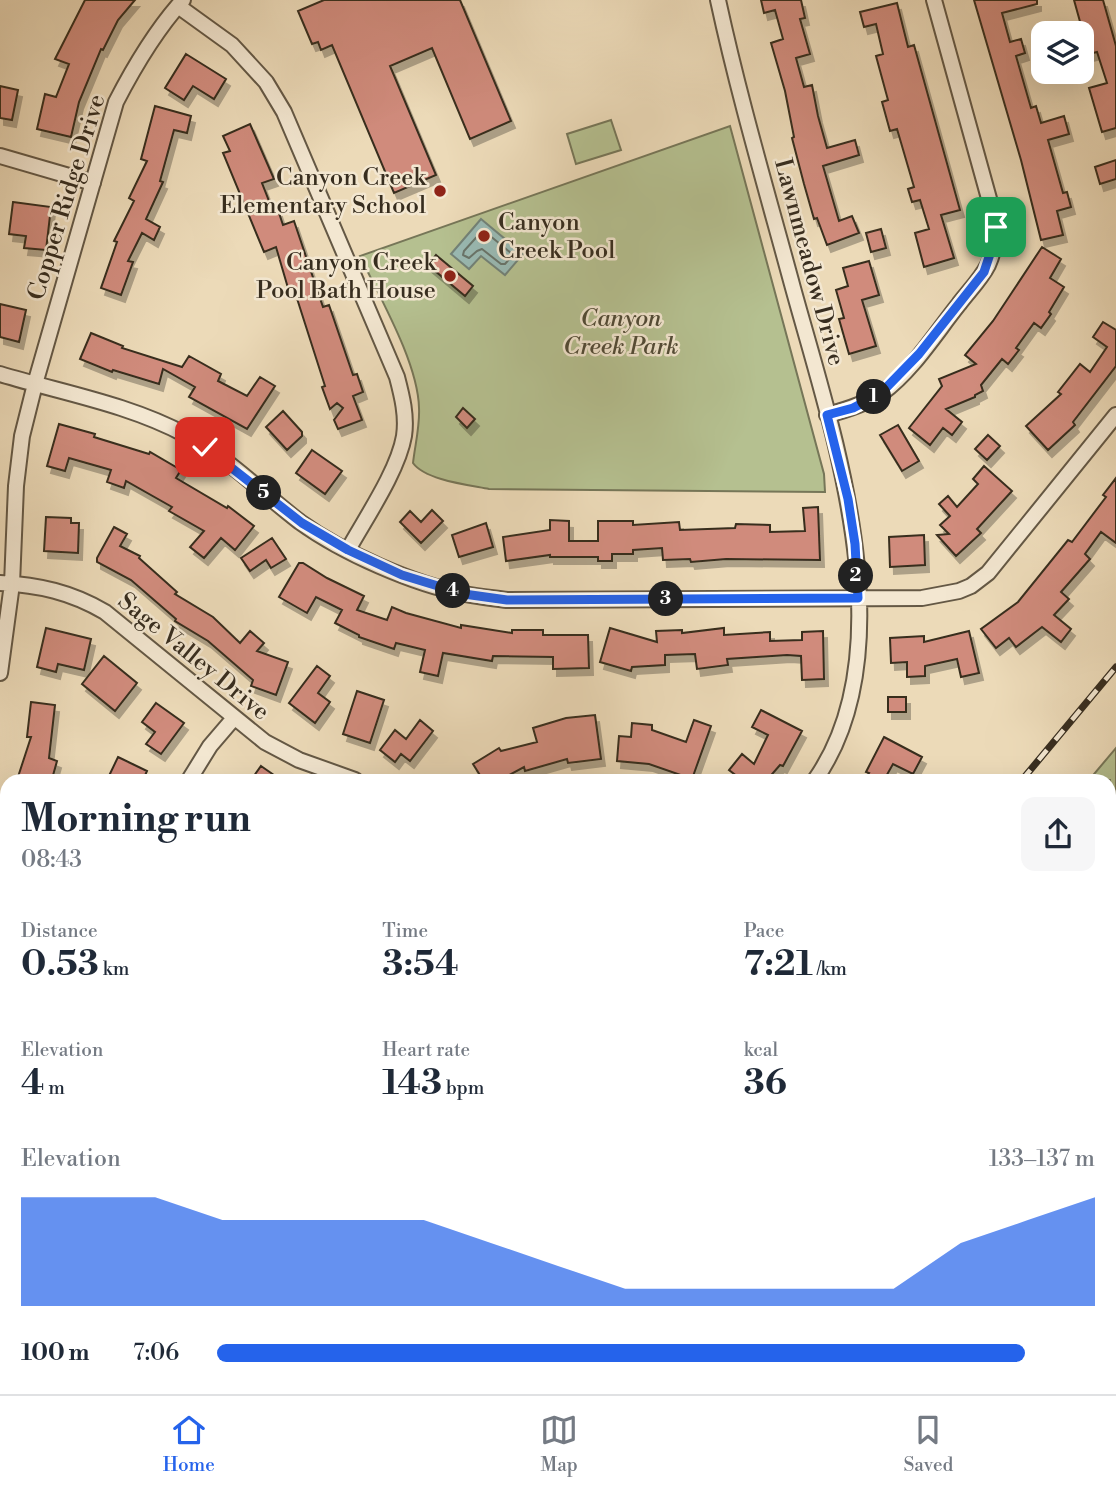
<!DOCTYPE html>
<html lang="en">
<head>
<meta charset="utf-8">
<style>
  body { margin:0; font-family:"Libre Bodoni",serif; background:#f6f6f7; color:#1f2937; height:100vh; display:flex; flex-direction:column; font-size:26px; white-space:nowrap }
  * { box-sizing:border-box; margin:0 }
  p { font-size:23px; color:#747a83 }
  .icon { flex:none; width:38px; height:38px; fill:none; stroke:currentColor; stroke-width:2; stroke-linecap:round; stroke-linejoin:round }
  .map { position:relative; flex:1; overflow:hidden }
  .panel { position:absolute; left:0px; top:774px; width:1116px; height:621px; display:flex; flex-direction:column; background:#fff; border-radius:21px 21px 0 0; box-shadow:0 7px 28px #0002 }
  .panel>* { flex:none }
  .tools { position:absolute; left:1031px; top:21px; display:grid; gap:14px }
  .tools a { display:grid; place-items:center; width:63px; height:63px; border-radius:14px; background:#fff; box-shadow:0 7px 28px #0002; font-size:35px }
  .pin { position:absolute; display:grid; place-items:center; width:60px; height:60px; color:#fff; margin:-30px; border-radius:14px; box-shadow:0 4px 10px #0006 }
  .km { position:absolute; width:35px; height:35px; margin:-18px; border-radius:50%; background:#222; color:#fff; font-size:19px; line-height:35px; text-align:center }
  .round { display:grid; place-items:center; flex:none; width:74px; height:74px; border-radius:14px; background:#f6f6f7 }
  .headline { display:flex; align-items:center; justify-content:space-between; height:119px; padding:0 21px }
  h1 { font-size:38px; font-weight:700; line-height:52px }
  .figures { display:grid; grid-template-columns:repeat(3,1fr); gap:10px; height:119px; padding:7px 21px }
  .figures div { display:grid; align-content:center }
  .figures b { font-size:35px; font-weight:700 }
  .figures small { font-size:19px; font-weight:400 }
  .figures p { font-size:19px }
  .chart { height:196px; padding:14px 21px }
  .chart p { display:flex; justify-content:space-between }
  .chart svg { width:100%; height:126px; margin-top:7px; fill:#2563eb; opacity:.7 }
  ul { padding:0 21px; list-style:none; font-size:23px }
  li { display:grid; grid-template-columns:112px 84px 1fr; align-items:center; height:52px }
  li i { height:18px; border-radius:9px; background:#2563eb }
  .tab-bar { display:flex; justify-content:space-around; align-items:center; height:98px; border-top:2px solid #e0e1e3; background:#fff; font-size:19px; color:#747a83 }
  .tab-bar a { display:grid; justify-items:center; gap:4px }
  .tab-bar .selected { color:#2563eb }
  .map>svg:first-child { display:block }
</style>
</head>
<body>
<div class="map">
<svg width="1116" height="1394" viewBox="0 0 1116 1394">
  <defs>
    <filter id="shadow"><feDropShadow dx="4" dy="7" stdDeviation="0" flood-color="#0004"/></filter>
  </defs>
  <rect width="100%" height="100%" fill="#ecdab8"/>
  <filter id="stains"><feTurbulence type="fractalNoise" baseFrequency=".00286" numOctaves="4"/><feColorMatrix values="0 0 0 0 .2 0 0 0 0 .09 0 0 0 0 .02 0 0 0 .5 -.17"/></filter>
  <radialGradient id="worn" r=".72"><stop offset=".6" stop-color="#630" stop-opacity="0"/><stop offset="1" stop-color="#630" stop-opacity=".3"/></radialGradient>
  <path fill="#b5c090" stroke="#767658" stroke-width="2" d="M611,120L621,150L576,164L567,134Z
    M730,126L824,474L825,492L489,489C469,485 425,480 413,463C415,445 420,426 419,408C418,363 380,298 360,256Z
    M1116,748V951L1110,947V780H1089Z"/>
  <path fill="#99bab4" stroke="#728278" stroke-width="2" d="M481,219L523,254L505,275L481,256L469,269L451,254Z"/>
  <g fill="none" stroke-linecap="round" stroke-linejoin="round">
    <path stroke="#68746a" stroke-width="2" d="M483,230L511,253V257L505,264H501L482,249L477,251L469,258L463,255L464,251Z"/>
  </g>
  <path fill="#d08b7b" stroke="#372d1f" stroke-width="2" filter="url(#shadow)" d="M85,0H135L118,20L103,50L101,49L79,102L71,137L37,129L45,94L56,97L69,64L55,59Z
    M324,0H460L511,121L470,139L432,48L390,66L436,175L394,193L332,45L321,50L318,42L312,44L298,11Z
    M761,0H801L805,18L800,19L810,54L796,58L804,87L812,85L818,116L827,148L855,140L859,155L823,166L839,221L852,216L859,233L827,245L817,218L814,219L804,184L792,138L794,137L785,91L771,43L783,39L775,10L764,13Z
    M974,0H1037V4L1002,13L1010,42L1021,39L1025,53L1016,56L1031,108L1036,106L1041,123L1064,116L1069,134L1048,140L1063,193L1067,192L1071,207L1057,211L1063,235L1041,240L1021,160Z
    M1074,0H1103L1116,46V128L1102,132L1089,88L1107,83L1097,52L1089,54Z
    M897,3L908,47L914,45L960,210L941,215L954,258L924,267L915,233L929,229L920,200L912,202L908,189L914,187L897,129L890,131L882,102L888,100L876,56L883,54L876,24L864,27L860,12Z
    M186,54L226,79L214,99L193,86L184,100L165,88Z
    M0,86L18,90L12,120L0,118Z
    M155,106L191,116L187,133L174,130L160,181L163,182L146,219L160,227L154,240L142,233L128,261L133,262L121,295L101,288L117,242L114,241L134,201L129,198L147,161L141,159Z
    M250,124L274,179L262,183L273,211L278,210L283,225L294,221L323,307L329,305L353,375L357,374L363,392L353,396L362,420L338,429L334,420L343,408L337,403L330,409L322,387L325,386L293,286L288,288L276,247L264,252L223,153L230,151L223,136Z
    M1116,160V179L1100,184L1095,167Z
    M13,202L51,207L46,250L24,248L26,236L9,234Z
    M881,229L886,248L871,252L866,233Z
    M1042,247L1061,259L1050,278L1064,287L1049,312L1051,314L1041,328L1034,323L1016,348L1019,350L1008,364L1002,359L981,385L983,391L975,395V397L946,409L962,422L952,435L943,428L930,445L909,428L942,386L939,379L976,364L965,355L993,321Z
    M436,255L473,286L465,296L428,265Z
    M869,261L879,295L862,300L876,346L849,354L839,319L844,318L836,290L848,286L843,268Z
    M0,304L26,310L19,342L0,337Z
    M1103,322L1116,330V366L1073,422L1075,425L1048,450L1026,426L1061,394L1058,392L1080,364L1090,372L1107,347L1093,337Z
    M91,333L123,346L122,348L182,367L189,356L221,374L218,381L247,396L260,377L275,386L247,429L189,397L195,387L163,369L159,384L113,370L112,372L80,359Z
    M463,408L475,419L467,428L456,417Z
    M283,411L302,432V436L287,450L266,427Z
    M59,424L95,434L94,437L149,454L150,452L181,470L176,478L227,508L228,506L254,526L235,550L221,538L204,558L190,547L204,531L169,511L172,507L126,481L124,488L107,482L111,470L69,458L65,471L47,466Z
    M898,425L919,461L902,471L880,435Z
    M988,435L1000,446L987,460L975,449Z
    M312,450L342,471L325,494L296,473Z
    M984,466L1012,491L977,529L981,533L956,556L937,535L949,534L940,525L950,516L939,504L948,496L957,507L978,484L973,479Z
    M1116,478V543L1101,532L1085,554L1090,559L1061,592L1069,599L1054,615L1071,629L1061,642L1042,627L1016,647L1009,638L996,648L981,629L1018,602L1068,540L1072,542L1106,497L1103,495Z
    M818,507L820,560L726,559L691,562L690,559L663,560L662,548L633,550V554H612V561H598V557H550V555L506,561L503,537L550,530V520L569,521V541H598V521H633V525L679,522L680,530L735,528L736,524L770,525V532L805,531L803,508Z
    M432,510L443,521L421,543L400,522L410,511L421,522Z
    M46,517L71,518V523H79L78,553L44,551Z
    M486,523L493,547L459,557L452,535Z
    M114,527L127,534L120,546L140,556L139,558L177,592L175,594L213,617L240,643L250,631L264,643L257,651L288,662L276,695L251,686L253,680L208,641L175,621L176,619L131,580L97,562V558Z
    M924,535L925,565L890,567L889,537Z
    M272,538L286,559L271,568L266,560L250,571L241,558Z
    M299,563H303L327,578L364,596L357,610L387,620L392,607L406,613L461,628V625L512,633V630H543V635H588L589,668L553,669V657L493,656L492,661L443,653L438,676L420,672L425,650L396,643L394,649L359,637V635L335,623L342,610L316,597L307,613L279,597Z
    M46,628L91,639L84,670L58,664L56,672L37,667Z
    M610,628L657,642L656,631L682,630V633L724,628V635L770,632V641L802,640V632L823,631L824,679L802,680L801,656L787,655L727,659L728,665L697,669L695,654L665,655V665L632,667L631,671L600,662Z
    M969,631L979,673L961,677L957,659L925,666V676L907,677V662L891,663L890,638L924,636V642Z
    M104,656L137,683L115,711L82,684Z
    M317,666L330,676L318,693L330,702L315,723L289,703Z
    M357,691L384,700L370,743L343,734Z
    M888,697H906V712H888Z
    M31,702L55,705L49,758L57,761L52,779L42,776L41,780H17L31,737H27Z
    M156,703L184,723L161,754L146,744L155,732L142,722Z
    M761,710L802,731L783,766L780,765L767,780H742L729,770L742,754L754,764L768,735L752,727Z
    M595,715L601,759L568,763L567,759L525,771L524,767L500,780H483L473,764L499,748L501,751L537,742L533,728L566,718Z
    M420,720L433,731L410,761L401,754L395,762L380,750L395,730L406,739Z
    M694,720L711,726L692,779L649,764L617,761L619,736L631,737L632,723L652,725V730L686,742Z
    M884,737L922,757L913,774L893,764L884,780H864L869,773L866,772Z
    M118,757L147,771L143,780H107Z
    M261,766L281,780H251Z"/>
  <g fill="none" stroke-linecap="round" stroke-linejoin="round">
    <defs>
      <path id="minor" d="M718,0C739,97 767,192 793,288C832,430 908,647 815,780
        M178,6L232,45L266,82L284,112L397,377C402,396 407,416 404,436C398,471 365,519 348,550
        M0,156L93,183
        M0,374C63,393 128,404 186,435C228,458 262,493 300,522C343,553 413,584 465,594C479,597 493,598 507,600L922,598L959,591L971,586L988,573L1116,415
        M827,415C846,410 866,404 882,393C913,370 935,334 959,304C968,292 981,279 988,265C995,249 997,230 993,213L934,0
        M0,583C39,585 71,592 105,612L265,742L299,760L355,780
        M0,673L12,584L16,486L22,436L35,384L116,102C135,65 155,31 183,0
        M189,780L210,746L234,718
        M196,1394L197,1388
        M787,1394V1388"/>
      <path id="tertiary" d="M0,1347L7,1346
        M0,1365L7,1364
        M313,1388L327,1394
        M356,1388L368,1394"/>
    </defs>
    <use href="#minor" stroke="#645845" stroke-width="18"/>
    <use href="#tertiary" stroke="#645845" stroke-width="21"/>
    <use href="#minor" stroke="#f3e7d1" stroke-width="14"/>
    <use href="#tertiary" stroke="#f3e7d1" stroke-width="18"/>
    <defs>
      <path id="rail" d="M1022,780L1116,667
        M521,1394L526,1388"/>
    </defs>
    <use href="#rail" stroke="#372d1f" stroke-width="7"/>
    <use href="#rail" stroke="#f3e7d1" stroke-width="4.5" stroke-dasharray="13" stroke-linecap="butt"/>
  </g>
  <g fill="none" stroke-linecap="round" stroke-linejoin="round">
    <defs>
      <path id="route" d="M205,447L302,523L348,550L402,575L464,594L507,600L858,598L855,544L848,499L827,415L853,408L880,394L919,354L984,272L993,245L996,227"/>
    </defs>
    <use href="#route" stroke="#fff" stroke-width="14"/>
    <use href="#route" stroke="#2563eb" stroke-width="9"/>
  </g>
  <g fill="#8f2418" stroke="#f3e7d1" stroke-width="2.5">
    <circle cx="440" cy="191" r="7"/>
    <circle cx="484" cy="236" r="7"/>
    <circle cx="450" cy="276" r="7"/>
  </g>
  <g text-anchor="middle" stroke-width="5" stroke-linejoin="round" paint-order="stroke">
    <g font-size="24" fill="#372d1f" stroke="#f3e7d1" text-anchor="end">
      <text x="426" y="185">Canyon Creek<tspan x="426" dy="28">Elementary School</tspan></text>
      <text x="498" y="230" text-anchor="start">Canyon<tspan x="498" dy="28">Creek Pool</tspan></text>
      <text x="436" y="270">Canyon Creek<tspan x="436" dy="28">Pool Bath House</tspan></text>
    </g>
    <g font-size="24" fill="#372d1f" stroke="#f3e7d1">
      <text transform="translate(66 197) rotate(-73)" y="8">Copper Ridge Drive</text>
      <text transform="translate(810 262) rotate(75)" y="8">Lawnmeadow Drive</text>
      <text transform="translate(194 656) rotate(39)" y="8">Sage Valley Drive</text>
    </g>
    <g font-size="24" font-style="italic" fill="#504a36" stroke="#f3e7d1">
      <text x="621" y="326">Canyon<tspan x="621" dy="28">Creek Park</tspan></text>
    </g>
  </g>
  <rect width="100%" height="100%" filter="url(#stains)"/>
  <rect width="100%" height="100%" fill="url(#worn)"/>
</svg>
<div class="tools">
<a><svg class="icon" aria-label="layers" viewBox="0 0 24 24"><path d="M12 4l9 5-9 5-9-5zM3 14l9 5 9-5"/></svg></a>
</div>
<div class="pin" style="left:996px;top:227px;background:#1e9e55"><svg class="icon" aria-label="arrive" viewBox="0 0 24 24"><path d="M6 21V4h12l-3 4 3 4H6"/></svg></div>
<div class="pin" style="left:205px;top:447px;background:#d93025"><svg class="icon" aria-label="check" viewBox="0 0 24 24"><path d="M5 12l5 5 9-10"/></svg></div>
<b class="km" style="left:874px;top:397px">1</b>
<b class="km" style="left:856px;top:576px">2</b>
<b class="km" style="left:666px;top:599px">3</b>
<b class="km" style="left:453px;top:591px">4</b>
<b class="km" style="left:264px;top:493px">5</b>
<section class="panel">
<div class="headline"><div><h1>Morning run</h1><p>08:43</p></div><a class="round"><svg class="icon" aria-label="share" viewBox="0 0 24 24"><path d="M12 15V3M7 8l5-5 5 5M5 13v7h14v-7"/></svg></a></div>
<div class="figures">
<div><p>Distance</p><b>0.53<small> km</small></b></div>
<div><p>Time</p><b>3:54</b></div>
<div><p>Pace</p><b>7:21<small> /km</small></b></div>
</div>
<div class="figures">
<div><p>Elevation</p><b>4<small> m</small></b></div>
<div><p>Heart rate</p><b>143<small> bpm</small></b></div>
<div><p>kcal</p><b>36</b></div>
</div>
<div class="chart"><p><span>Elevation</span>133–137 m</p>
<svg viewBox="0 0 160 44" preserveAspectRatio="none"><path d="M0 44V6L10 6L20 6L30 14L40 14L50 14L60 14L70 22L80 30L90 38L100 38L110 38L120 38L130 38L140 22L150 14L160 6V44z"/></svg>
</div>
<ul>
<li><b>100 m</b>7:06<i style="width:92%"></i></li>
</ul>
</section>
</div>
<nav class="tab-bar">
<a class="selected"><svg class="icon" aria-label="home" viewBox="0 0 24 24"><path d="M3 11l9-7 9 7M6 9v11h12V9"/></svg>Home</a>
<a><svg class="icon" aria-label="map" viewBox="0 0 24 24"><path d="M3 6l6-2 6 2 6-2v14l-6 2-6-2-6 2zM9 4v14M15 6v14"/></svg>Map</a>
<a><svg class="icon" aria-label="saved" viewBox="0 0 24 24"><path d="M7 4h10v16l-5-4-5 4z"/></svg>Saved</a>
</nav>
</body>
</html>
